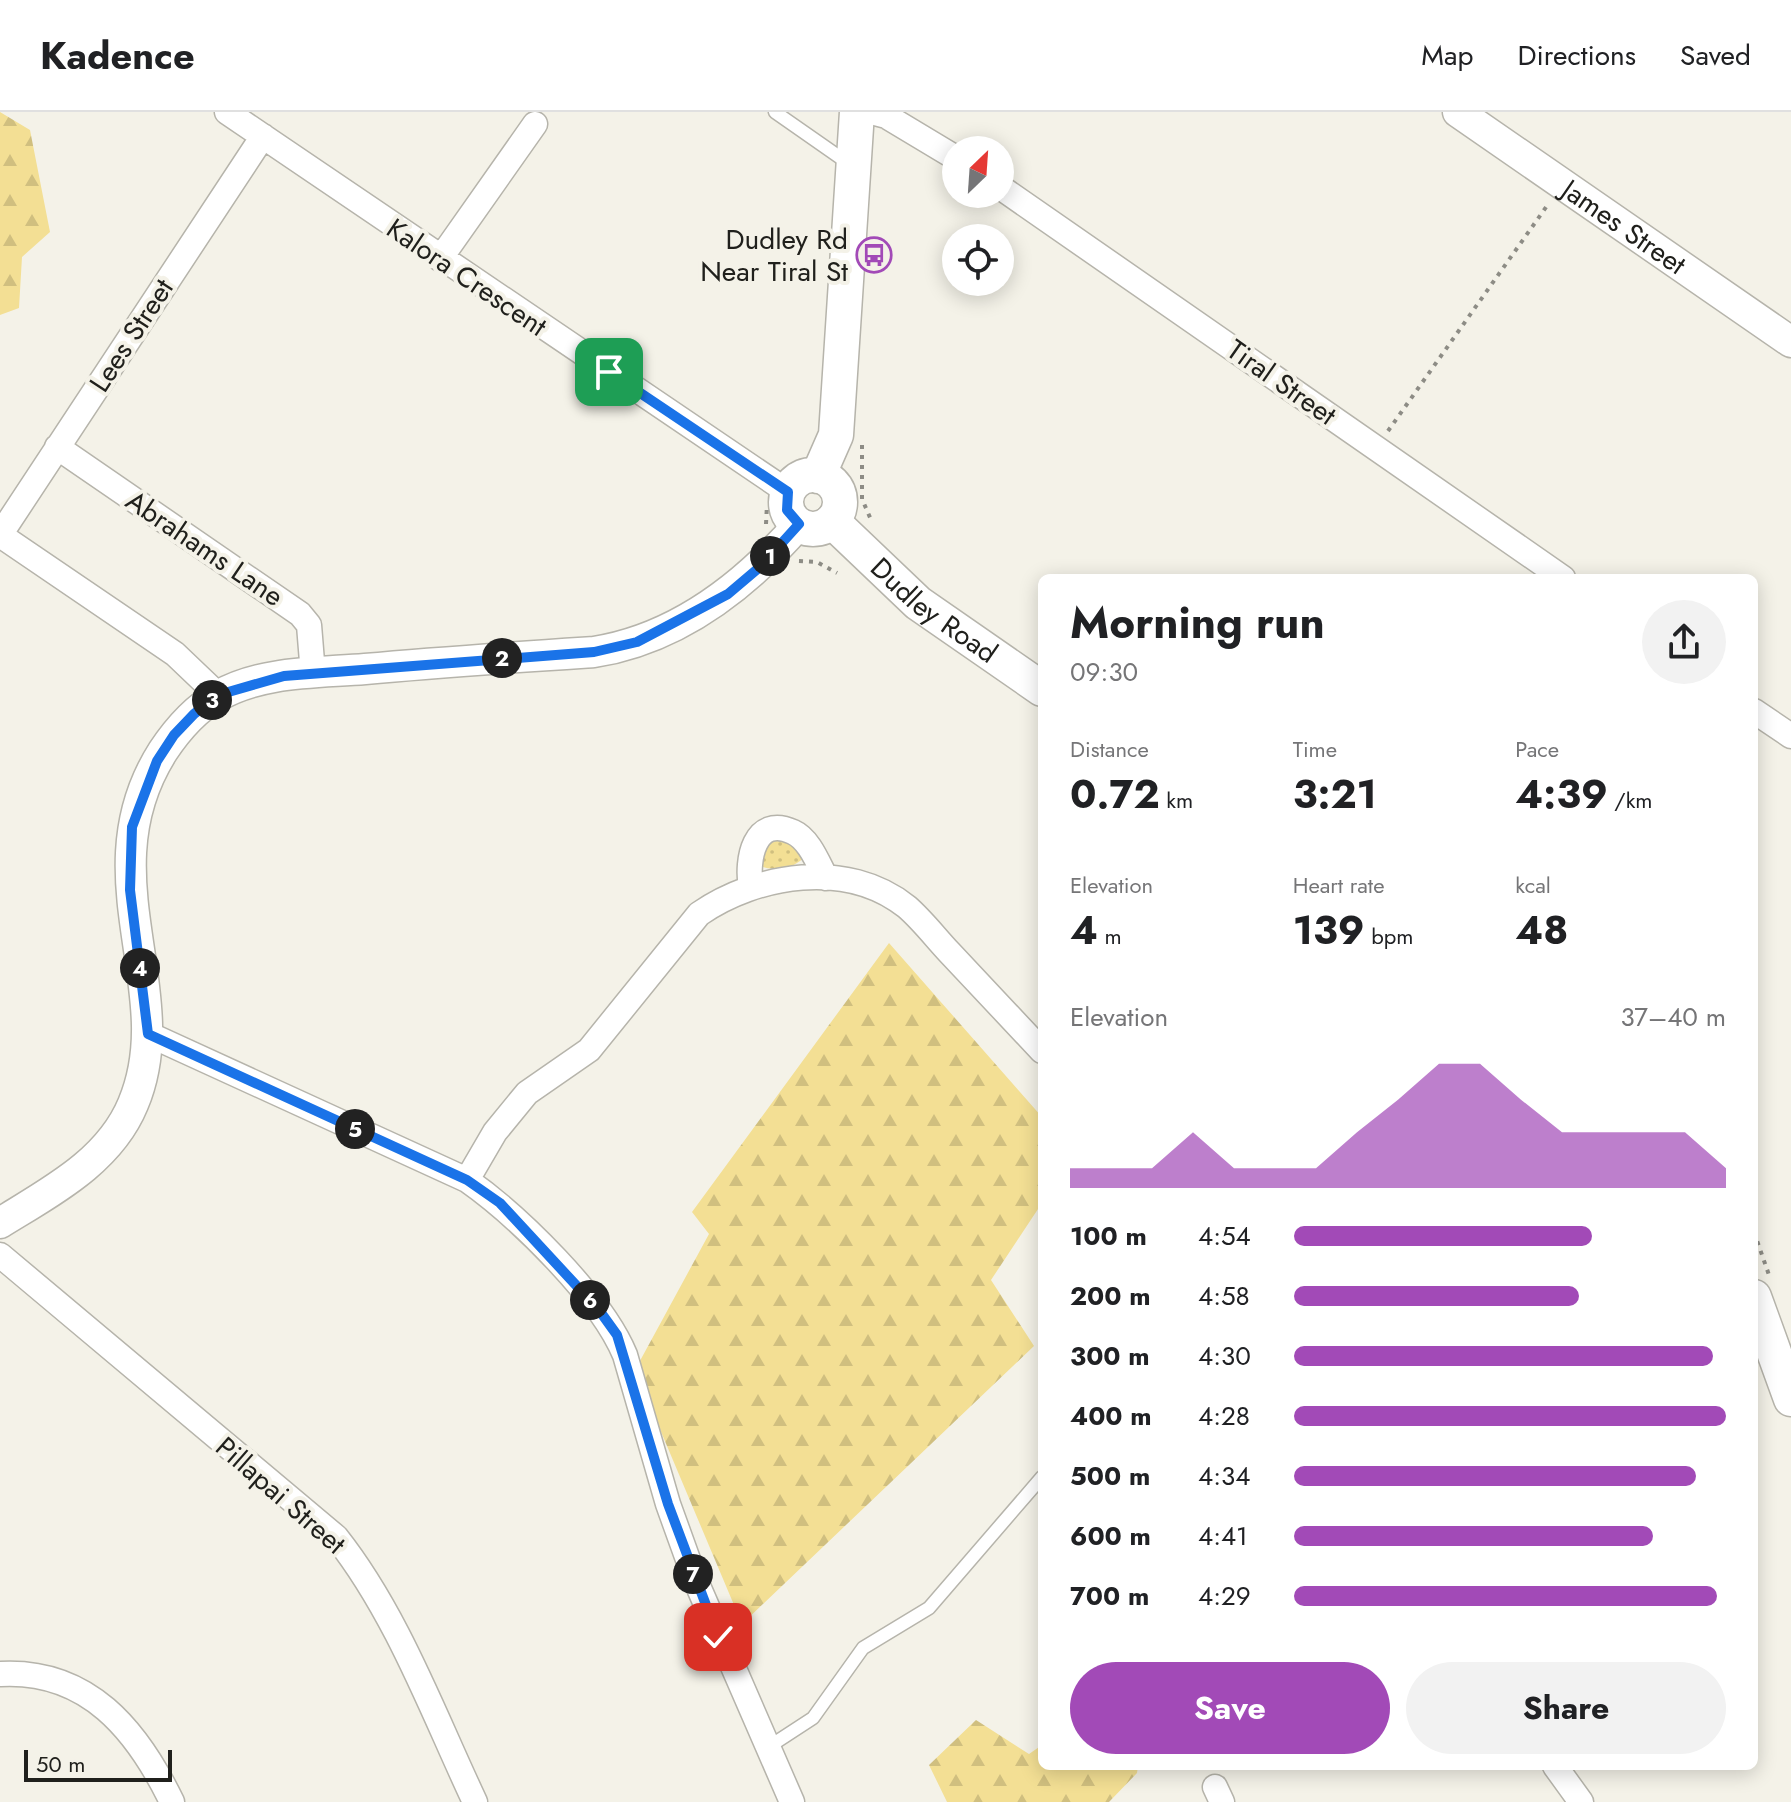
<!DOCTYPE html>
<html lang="en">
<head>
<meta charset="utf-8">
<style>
  body { margin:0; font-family:Jost,sans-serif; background:#f2f2f2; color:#202124; height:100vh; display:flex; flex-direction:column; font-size:30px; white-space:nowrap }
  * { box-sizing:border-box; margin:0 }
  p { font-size:26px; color:#757577 }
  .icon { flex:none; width:44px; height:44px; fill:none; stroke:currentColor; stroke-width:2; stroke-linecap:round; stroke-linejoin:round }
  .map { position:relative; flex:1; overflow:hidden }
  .sheet { position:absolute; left:1038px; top:462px; width:720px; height:1196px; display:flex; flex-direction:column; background:#fff; border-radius:12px; box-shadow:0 4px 20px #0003 }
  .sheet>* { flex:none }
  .needle { width:52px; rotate:25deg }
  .buttons { position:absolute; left:942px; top:24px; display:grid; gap:16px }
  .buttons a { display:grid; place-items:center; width:72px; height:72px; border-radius:50%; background:#fff; box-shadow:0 4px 20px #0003; font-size:40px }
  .scale { position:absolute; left:24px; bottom:20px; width:148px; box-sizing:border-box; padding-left:8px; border:4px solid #20201c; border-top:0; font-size:22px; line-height:28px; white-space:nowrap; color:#20201c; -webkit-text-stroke:6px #f4f2e8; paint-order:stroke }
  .pin { position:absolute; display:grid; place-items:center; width:68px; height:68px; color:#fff; margin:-34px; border-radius:16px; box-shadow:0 4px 12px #0006 }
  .km { position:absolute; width:40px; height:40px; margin:-20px; border-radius:50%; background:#222; color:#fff; font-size:22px; line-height:40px; text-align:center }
  .round { display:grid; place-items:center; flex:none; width:84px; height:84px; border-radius:42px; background:#f2f2f2 }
  .head { display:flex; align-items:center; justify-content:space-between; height:136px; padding:0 32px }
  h1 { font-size:44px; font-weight:700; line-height:60px }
  .metrics { display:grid; grid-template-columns:repeat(3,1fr); gap:12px; height:136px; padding:8px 32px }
  .metrics div { display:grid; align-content:center }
  .metrics b { font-size:40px; font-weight:700 }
  .metrics small { font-size:22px; font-weight:400 }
  .metrics p { font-size:22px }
  .chart { height:224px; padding:16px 32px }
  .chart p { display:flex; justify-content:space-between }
  .chart svg { width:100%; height:144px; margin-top:8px; fill:#a24ab7; opacity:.7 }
  .primary-button { display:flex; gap:16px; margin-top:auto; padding:16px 32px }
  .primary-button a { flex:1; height:92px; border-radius:48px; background:#a24ab7; color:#fff; font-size:32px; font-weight:700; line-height:92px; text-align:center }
  .primary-button a+a { background:#f2f2f2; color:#202124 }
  ul { padding:0 32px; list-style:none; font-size:26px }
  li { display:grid; grid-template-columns:128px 96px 1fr; align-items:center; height:60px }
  li i { height:20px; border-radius:10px; background:#a24ab7 }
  header { display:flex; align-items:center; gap:48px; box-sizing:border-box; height:112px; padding:0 40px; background:#fff; border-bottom:2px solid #e0e0e0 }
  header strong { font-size:38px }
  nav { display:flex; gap:44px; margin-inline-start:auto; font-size:28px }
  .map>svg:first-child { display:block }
</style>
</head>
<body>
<header>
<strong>Kadence</strong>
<nav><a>Map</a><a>Directions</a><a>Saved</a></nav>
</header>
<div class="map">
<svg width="1791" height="1690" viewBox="0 0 1791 1690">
  <defs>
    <pattern id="grass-dots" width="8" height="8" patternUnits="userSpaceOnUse" patternTransform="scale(2)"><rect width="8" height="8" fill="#f3df94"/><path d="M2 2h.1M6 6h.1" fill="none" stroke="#d0bf7f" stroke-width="1.8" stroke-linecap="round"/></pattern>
    <pattern id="forest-firs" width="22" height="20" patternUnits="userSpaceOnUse" patternTransform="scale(2)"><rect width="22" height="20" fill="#f3df94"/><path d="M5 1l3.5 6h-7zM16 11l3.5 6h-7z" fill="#d0bf7f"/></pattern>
  </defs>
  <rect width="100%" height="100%" fill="#f4f2e8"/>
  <path fill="url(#grass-dots)" d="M775,726L796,733L803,746C795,756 772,760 760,754L761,735Z"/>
  <path fill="url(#forest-firs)" d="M0,0L30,18L50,120L22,145L19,196L0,203Z
    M889,831L1042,1005V1091L991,1168L1034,1234L742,1512L635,1258L709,1122L692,1100Z
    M976,1608L1029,1642L1042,1633V1654H1138L1137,1661L1109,1690H947L929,1653Z"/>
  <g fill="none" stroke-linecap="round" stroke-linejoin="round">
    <defs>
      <path id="service" d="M775,0L848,51
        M767,1636L813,1606L863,1536L929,1496L1042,1365"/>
      <path id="minor" d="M227,0L788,380
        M871,0L886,4L956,46
        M1000,75L1563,466
        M440,147L535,12
        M57,335L300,502L309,513L313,562
        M0,423L263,24
        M0,423L175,542L218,583
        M1754,599L1791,624
        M751,775C746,749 754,702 793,720C809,727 818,751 826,766
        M148,922L467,1068C518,1104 601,1185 625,1243L668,1392L695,1467L792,1690
        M467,1068L495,1020L527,981L589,938L699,802C757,762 847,747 907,795C922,808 935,825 949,840C980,873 1011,906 1042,939
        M0,1143L336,1425C397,1502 433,1601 475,1690
        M0,1562C88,1557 137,1618 172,1690
        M1555,1654L1581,1690
        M1215,1675L1222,1690"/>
      <g id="tertiary">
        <path id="s1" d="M1458,0L1791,230"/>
        <path d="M0,1111C50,1080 109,1050 133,992C181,879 84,763 163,639C177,618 195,597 218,584C261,559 317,561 365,557C441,550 518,545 594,540C677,527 745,474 799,412"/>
      </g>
      <g id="secondary">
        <circle cx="813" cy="390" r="27"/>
        <path d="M818,364L836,323L857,0"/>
        <path id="s2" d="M832,409L918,491L1042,577"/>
        <path d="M1754,1185L1791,1287"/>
      </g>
    </defs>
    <use href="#service" stroke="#b6b4ab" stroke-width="15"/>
    <use href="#minor" stroke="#b6b4ab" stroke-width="27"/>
    <use href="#tertiary" stroke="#b6b4ab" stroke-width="33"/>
    <use href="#secondary" stroke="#b6b4ab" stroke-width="37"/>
    <path stroke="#8d8c85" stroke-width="4" stroke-dasharray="4 6" stroke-linecap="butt" d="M1388,319L1549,91
      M862,333V387L872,410
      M766,412L767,392
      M799,449L817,450L837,461
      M1754,1120L1769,1163"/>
    <use href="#service" stroke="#fff" stroke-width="12"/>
    <use href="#minor" stroke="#fff" stroke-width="24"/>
    <use href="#tertiary" stroke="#fff" stroke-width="30"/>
    <use href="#secondary" stroke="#fff" stroke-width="34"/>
  </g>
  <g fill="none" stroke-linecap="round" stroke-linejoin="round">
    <defs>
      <path id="route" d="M609,260L788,380L787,398L799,412L761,454L728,482L637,530L594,540L284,564L218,583L194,602L174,623L157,649L132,715L130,778L148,922L467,1068L500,1091L599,1198L617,1223L668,1392L718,1525"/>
    </defs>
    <use href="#route" stroke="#fff" stroke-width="16"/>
    <use href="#route" stroke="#1a73e8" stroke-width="10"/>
  </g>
  <defs>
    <symbol id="bus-ring" viewBox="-11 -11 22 22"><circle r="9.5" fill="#f4f2e8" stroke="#a24ab7" stroke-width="1.5"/><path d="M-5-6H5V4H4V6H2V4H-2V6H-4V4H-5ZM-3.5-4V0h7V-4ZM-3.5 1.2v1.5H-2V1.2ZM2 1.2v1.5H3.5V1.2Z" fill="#a24ab7"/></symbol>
  </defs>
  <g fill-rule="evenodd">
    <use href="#bus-ring" x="854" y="123" width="40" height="40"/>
  </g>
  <g text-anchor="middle" stroke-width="8" stroke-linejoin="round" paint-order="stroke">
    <g font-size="28" fill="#20201c" stroke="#f4f2e8">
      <text dy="10" stroke="none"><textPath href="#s1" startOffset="202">James Street</textPath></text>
      <text transform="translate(467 165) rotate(34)" y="10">Kalora Crescent</text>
      <text transform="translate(131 223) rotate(-57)" y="10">Lees Street</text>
      <text transform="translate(1282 270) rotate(35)" y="10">Tiral Street</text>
      <text transform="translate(205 436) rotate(34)" y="10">Abrahams Lane</text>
      <text dy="10" stroke="none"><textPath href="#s2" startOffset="136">Dudley Road</textPath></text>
      <text transform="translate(281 1383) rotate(41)" y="10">Pillapai Street</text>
    </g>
    <g font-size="28" fill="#20201c" stroke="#f4f2e8" text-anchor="end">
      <text x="848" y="137">Dudley Rd<tspan x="848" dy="32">Near Tiral St</tspan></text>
    </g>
  </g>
</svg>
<div class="buttons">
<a><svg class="needle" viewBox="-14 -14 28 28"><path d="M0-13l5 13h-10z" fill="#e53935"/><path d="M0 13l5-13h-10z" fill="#757577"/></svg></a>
<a><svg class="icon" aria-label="locate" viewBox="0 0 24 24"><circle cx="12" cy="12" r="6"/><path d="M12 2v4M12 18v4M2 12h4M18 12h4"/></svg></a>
</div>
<div class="scale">50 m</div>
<div class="pin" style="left:609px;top:260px;background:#1e9e55"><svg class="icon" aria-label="arrive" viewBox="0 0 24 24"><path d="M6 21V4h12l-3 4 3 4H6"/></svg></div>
<div class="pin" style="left:718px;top:1525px;background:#d93025"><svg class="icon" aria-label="check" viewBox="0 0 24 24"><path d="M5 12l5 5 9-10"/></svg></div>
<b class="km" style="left:770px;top:444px">1</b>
<b class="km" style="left:502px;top:546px">2</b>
<b class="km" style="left:212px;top:588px">3</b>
<b class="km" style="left:140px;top:856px">4</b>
<b class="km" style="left:355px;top:1017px">5</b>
<b class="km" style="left:590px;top:1188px">6</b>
<b class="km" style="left:693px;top:1462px">7</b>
<section class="sheet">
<div class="head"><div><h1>Morning run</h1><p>09:30</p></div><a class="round"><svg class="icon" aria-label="share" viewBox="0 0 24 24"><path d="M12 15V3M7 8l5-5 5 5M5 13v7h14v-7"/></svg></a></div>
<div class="metrics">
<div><p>Distance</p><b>0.72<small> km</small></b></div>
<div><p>Time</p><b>3:21</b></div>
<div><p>Pace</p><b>4:39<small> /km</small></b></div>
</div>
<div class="metrics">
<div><p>Elevation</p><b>4<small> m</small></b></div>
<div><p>Heart rate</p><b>139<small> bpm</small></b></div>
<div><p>kcal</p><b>48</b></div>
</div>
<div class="chart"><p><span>Elevation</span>37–40 m</p>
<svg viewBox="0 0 160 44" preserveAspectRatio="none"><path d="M0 44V38L10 38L20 38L30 27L40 38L50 38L60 38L70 27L80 17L90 6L100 6L110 17L120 27L130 27L140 27L150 27L160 38V44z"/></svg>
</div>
<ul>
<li><b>100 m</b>4:54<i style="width:69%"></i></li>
<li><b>200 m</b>4:58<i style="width:66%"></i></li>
<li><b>300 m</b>4:30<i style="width:97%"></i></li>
<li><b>400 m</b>4:28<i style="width:100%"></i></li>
<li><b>500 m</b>4:34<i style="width:93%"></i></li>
<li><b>600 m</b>4:41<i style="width:83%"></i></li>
<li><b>700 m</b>4:29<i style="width:98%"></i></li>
</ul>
<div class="primary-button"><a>Save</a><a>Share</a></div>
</section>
</div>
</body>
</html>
